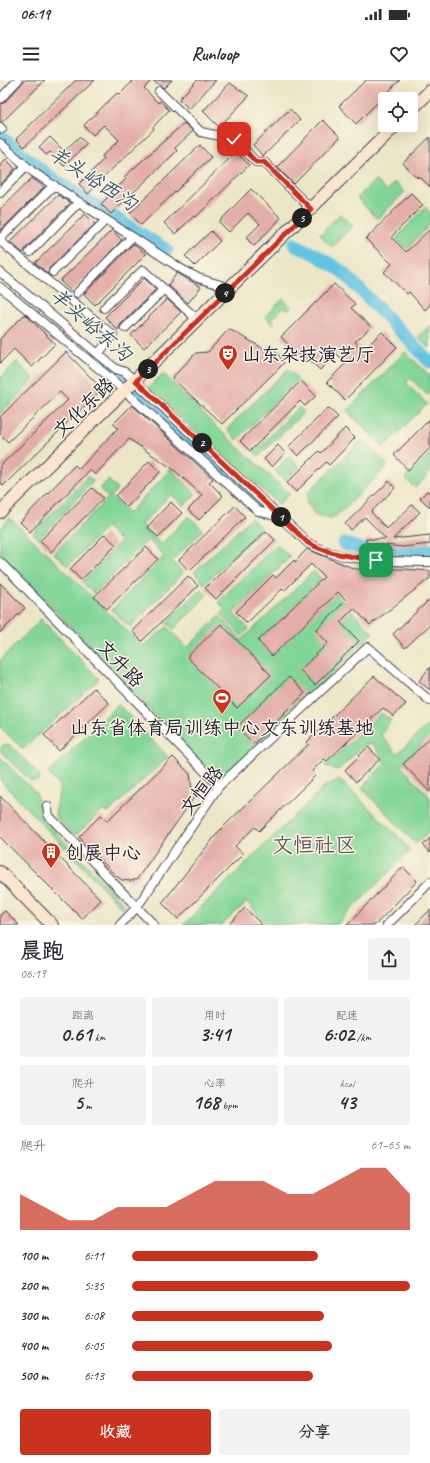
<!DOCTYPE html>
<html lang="zh">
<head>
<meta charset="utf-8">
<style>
  body { margin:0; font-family:Caveat,"LXGW WenKai TC",sans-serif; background:#f2f2f3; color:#2b2b33; height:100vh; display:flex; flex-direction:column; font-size:15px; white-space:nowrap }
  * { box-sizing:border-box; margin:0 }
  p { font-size:13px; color:#7c7c81 }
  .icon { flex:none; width:22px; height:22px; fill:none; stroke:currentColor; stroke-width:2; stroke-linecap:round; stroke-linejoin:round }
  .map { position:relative; height:845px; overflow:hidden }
  .drawer { display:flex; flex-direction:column; background:#fff; flex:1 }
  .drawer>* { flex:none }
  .tools { position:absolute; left:378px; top:12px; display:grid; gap:8px }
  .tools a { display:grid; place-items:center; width:40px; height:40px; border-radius:4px; background:#fff; box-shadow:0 4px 16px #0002; font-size:20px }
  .pin { position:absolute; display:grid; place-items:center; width:34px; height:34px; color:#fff; margin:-17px; border-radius:8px; box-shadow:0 2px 6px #0006 }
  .km { position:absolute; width:20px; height:20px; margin:-10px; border-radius:50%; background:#222; color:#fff; font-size:11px; line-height:20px; text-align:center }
  .round { display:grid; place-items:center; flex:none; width:42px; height:42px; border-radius:4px; background:#f2f2f3 }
  .overview { display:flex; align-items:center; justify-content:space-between; height:68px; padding:0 20px }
  h1 { font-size:22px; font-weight:700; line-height:30px }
  .stats { display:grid; grid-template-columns:repeat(3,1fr); gap:6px; height:68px; padding:4px 20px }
  .stats div { display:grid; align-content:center; border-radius:4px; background:#f2f2f3; text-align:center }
  .stats b { font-size:20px; font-weight:700 }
  .stats small { font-size:11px; font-weight:400 }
  .stats p { font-size:11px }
  .chart { height:112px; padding:8px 20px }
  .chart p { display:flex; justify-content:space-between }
  .chart svg { width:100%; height:72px; margin-top:4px; fill:#c8321e; opacity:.7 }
  .button { display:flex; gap:8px; margin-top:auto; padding:8px 20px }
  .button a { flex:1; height:46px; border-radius:4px; background:#c8321e; color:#fff; font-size:16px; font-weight:700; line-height:46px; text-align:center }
  .button a+a { background:#f2f2f3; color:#2b2b33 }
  ul { padding:0 20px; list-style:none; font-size:13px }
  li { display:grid; grid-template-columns:64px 48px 1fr; align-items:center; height:30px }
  li i { height:10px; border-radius:5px; background:#c8321e }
  .status { display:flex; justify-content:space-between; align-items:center; height:28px; padding:0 20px; background:#fff; direction:ltr }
  .status svg { height:11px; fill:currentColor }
  header { display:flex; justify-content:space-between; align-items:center; height:52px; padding:0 20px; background:#fff; font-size:18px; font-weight:700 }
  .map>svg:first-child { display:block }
</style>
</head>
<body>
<div class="status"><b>06:19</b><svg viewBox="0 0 49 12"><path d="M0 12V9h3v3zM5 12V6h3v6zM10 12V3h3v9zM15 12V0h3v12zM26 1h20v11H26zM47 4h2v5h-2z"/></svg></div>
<header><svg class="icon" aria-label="menu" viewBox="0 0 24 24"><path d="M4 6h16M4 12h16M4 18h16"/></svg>Runloop<svg class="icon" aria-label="heart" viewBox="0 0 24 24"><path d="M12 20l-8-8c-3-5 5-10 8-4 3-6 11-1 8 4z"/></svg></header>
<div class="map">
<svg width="430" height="845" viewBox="0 0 430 845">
  <rect width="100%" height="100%" fill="#fcf5e5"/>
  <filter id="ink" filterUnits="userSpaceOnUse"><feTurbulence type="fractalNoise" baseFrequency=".025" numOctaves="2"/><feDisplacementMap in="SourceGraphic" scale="8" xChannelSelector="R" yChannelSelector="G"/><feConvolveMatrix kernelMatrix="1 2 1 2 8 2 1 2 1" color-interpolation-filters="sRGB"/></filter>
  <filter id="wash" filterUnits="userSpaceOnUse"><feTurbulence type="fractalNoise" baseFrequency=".012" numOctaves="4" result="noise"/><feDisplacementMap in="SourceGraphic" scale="16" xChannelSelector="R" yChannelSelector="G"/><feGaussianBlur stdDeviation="0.9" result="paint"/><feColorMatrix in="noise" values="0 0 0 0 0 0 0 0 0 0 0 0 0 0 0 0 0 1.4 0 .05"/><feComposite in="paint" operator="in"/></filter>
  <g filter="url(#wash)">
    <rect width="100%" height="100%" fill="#ece6c7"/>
    <path fill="#83d597" stroke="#527c69" d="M375,100L386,111L395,102L405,112L377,139L357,118Z
      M425,127L430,132V144L407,169L396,159Z
      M340,134L353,146L332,167L320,155Z
      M283,219L291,227L288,231L284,227L271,239L274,243L272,244L265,236Z
      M430,245V268L418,257Z
      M405,272L430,296V312L427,315L410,298L406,303L427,324L384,367L347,331Z
      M17,282L34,299L0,334V298Z
      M288,289L298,299L237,360L227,349Z
      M163,293L217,348L290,414L279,424L148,309Z
      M299,327L304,332L259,376L254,372Z
      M362,361H365L388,386L337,435L331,438L315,435L307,422L308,412Z
      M430,373V393L415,408L405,398Z
      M289,376L300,386L285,401L275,391Z
      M171,389L196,414L184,426L171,414L141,445L161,464L189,436L203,450L172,481L183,493L130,547L112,530L164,476L148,460L94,514L82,502L121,462L106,447L68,486L54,473L108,418L100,409L108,400L118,409L111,416L129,433Z
      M88,396L93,401L39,459L33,453Z
      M10,438L143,566L167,547L187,568L219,536L242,560L314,491L373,553L220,702L0,474V449Z
      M251,438L262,449L204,504L194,492Z
      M277,464L290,477L233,533L249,549L242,556L221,534L225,529L218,522Z
      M201,509L207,515L174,549L166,543Z
      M41,539L99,599L23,669L0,647V580Z
      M118,624L168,677L109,732L101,731L75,756L55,737L60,706L48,694Z
      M381,633L391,640L381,655L397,674L429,644L430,655L401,686L430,717V751L416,764L362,708L385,683L373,664L365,665L338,690L325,686Z
      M5,664L10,665L39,694L40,696L38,701H31L1,672V667Z
      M0,677L36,713L42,738L125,825L122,828L0,700Z
      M340,700L402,760L410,771L336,845H267L247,822L222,845H183L326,705Z"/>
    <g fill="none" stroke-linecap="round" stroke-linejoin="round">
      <path stroke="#63c3e1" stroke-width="13" d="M0,56L53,99L167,170
        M294,164L318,176L343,192L430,282
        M105,283L261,424
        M344,464L369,471L430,470"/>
    </g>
    <g id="blocks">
      <path fill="#e3aea9" d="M25,0H45L2,42H0V24L4,23Z
        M76,0H95L24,67L16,59Z
        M134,0H172L164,8L152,0L144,8L158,23L160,21L169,30L153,47L154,49L113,88L88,114L79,104L104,79L102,76L119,60L104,45L93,55L84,46L85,44L117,13L120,14Z
        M197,0H216L189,29L179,19Z
        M366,0H400L356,44L339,26Z
        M230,3L249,16L219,47L203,31Z
        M290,29L300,40L263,76L253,65Z
        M323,40L340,57L294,104L277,87Z
        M184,43L193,51L175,68L177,71L111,134L101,124L126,99L124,97Z
        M50,57L64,71L79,57L87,64L64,86L50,72L46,75L39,67Z
        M430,57V107L419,96L417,98L403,83Z
        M200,65L211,77L141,145L130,133Z
        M236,72L249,85L196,137L194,136L175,154L164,143Z
        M6,79L15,89L0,105V85Z
        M32,98L44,107L0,151V129Z
        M251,109L281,138L254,166L246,158L260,144L248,133L229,152L219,142Z
        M411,113L423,125L391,157L406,172L430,149V225L425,230L409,212L407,214L384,192L392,184L366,159Z
        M58,115L70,123L26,168L23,173L10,162Z
        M85,134L95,144L49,188L48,194L35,183Z
        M112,150L122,160L72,212L60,201Z
        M211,151L220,161L195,186L185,176Z
        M133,164L146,174L95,225L84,214Z
        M177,193L201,207L188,223L168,205Z
        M144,198L156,209L121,244L118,250L105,237Z
        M334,204L355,224L351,228L371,247L355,262L363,270L382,252L397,267L345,320L327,302L346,283L336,273L320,290L302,273L299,275L281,257Z
        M167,219L181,232L144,268L131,255Z
        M25,234L55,264L32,287L14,269L0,283V259Z
        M229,249L266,270L271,264L284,283L222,344L172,298L196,273L208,272Z
        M66,272L102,309L3,406L0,402V386L68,320L60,312L8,362L0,354V337Z
        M301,301L316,316L305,326L300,321L250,371L240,361Z
        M132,325L213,399L209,402L223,416L199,440L188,430L202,415L173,389L129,359L95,395L90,390L30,452L20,442L75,385L79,389L118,348L113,344Z
        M328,328L338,337L298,376L289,366Z
        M430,339V368L408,390L394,375Z
        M345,348L355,358L329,385L326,382L296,412L287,403L319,371L321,373Z
        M278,365L285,373L272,387L264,379Z
        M149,381L160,392L127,427L116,416Z
        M389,401L395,408L371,432L387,449L412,425L420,432L393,459L430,455V464L403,467L366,463V459H386L365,437L351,450L345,444Z
        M92,408L103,418L51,472L40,461Z
        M427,411L430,413V427L420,418Z
        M171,422L182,433L158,457L147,447Z
        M235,426L245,437L189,491L179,480Z
        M266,451L275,460L216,519L205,508Z
        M105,454L116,465L81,500L70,489Z
        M146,467L158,479L107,529L94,517Z
        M307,469L355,489H404L430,491V498L370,545L354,528L340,542L359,561L315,605L300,590L328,563L316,550L346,520L338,512L272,576L258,561L324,497L311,484L284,511L282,509L247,543L236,532L273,495L276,498L294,480L295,482Z
        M188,496L198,506L142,561L132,551Z
        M0,503L25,528L0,553Z
        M430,519V545L405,568L393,554Z
        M221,544L271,595L237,628L187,577Z
        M430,587V610L419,601Z
        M374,596L406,624L393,636L383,628L327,681L324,679L312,691L316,695L259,751L255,747L235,766L243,774L178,839L162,823L220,750L309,664L307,662Z
        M289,597L305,613L254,664L237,647Z
        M94,608L109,623L59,671L44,655Z
        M430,658V712L403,684Z
        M368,667L380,679L356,702L345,690Z
        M173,677L190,694L193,719L137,799L131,801L122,800L115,795L79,757L101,735L107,741Z
        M0,716L101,820L82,839L0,757Z
        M430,758V773L423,765Z
        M403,787L417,801L375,845H347Z
        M245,828L262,845H228Z
        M430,830V845H415Z
        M5,831L19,845H0V835Z"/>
    </g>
  </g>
  <g filter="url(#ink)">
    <use href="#blocks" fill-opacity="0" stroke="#403f50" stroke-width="1"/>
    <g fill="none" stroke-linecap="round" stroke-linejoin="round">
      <defs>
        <path id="minor" d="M159,11L201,52L234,59L256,82H264L311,129
          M0,19L18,0
          M0,47L2,49
          M0,63L33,92L183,190L198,198L230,208
          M0,113L26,86
          M0,159L54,105
          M0,161L113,255L98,274
          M30,172L79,122
          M0,192L116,289L125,292L135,301L308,463C344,483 390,481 430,482
          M53,192L106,140
          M0,207L109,297L258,431L282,438
          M77,213L132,157
          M104,228L143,190L198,240
          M125,248L164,209
          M0,482L219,706
          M47,726L49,736L154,845
          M120,845L137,827L219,706L368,567L430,621
          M387,845L430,802"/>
        <path id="secondary" d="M411,30L430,11
          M0,432L396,45
          M0,792L52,845"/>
      </defs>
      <use href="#minor" stroke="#403f50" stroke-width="10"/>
      <use href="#secondary" stroke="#403f50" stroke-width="14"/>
      <use href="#minor" stroke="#fff" stroke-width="8"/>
      <use href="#secondary" stroke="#fce5cf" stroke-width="12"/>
    </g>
  </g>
  <g fill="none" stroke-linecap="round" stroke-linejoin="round" filter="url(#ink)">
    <defs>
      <path id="route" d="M234,59L256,82H264L311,129L136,301L308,463C328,474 353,477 376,480"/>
    </defs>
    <use href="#route" stroke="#fff" stroke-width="8"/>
    <use href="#route" stroke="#c8321e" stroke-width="5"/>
  </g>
  <defs>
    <symbol id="theatre-pin" viewBox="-11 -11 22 30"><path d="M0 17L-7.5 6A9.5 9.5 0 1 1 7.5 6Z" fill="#c8321e" stroke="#fcf5e5"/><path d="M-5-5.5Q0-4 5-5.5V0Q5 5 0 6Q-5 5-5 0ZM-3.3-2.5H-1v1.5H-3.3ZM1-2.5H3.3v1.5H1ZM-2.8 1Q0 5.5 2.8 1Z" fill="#fff"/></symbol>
    <symbol id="stadium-pin" viewBox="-11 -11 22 30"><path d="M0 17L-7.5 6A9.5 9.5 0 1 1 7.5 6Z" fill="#c8321e" stroke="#fcf5e5"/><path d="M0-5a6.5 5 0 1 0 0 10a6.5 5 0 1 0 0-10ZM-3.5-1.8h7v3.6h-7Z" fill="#fff"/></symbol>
    <symbol id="building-pin" viewBox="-11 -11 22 30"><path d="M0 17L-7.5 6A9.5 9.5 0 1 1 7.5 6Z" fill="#c8321e" stroke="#fcf5e5"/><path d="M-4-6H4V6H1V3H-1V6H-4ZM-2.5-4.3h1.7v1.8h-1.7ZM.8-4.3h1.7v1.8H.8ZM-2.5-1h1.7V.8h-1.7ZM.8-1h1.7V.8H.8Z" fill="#fff"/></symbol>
  </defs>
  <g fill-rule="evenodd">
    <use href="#theatre-pin" x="217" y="263" width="22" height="30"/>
    <use href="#stadium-pin" x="211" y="607" width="22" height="30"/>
    <use href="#building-pin" x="40" y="761" width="22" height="30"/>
  </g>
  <g text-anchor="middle" stroke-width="3" stroke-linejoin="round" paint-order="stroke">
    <g font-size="19" fill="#22223b" stroke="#fcf5e5" text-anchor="start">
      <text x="242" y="281">山东杂技演艺厅</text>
      <text x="222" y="654" text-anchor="middle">山东省体育局训练中心文东训练基地</text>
      <text x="65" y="779">创展中心</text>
    </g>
    <g font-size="19" fill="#22223b" stroke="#fcf5e5">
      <text transform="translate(83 327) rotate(-44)" y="7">文化东路</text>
      <text transform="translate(121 583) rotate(46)" y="7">文升路</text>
      <text transform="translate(201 710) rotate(-52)" y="7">文恒路</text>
    </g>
    <g font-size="20" font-style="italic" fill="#395a75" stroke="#fcf5e5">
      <text transform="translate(93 98) rotate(33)" y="7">羊头峪西沟</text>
      <text transform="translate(91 244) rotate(41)" y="7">羊头峪东沟</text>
    </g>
    <g font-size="21" fill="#665362" stroke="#fcf5e5">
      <text x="314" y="772">文恒社区</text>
    </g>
  </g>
</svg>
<div class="tools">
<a><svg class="icon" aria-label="locate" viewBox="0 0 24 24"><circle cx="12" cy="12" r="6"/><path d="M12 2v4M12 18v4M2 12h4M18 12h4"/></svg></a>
</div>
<div class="pin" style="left:376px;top:480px;background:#1e9e55"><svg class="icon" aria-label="arrive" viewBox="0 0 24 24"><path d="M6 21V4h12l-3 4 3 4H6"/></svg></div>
<div class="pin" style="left:234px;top:59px;background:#d93025"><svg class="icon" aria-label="check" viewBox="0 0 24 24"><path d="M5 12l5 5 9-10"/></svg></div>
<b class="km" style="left:281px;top:437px">1</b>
<b class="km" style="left:202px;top:363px">2</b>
<b class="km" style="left:148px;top:289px">3</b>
<b class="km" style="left:225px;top:213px">4</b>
<b class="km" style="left:302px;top:138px">5</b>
</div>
<section class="drawer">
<div class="overview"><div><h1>晨跑</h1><p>06:19</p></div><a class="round"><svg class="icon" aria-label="share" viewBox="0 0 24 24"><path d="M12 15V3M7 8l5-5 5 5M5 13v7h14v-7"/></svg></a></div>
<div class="stats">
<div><p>距离</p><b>0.61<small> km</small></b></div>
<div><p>用时</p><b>3:41</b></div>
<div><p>配速</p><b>6:02<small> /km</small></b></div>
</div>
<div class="stats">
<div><p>爬升</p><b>5<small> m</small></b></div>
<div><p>心率</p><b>168<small> bpm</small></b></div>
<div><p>kcal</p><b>43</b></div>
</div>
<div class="chart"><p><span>爬升</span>61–65 m</p>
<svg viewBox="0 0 160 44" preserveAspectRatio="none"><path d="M0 44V22L10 30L20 38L30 38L40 30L50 30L60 30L70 22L80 14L90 14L100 14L110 22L120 22L130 14L140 6L150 6L160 22V44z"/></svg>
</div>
<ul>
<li><b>100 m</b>6:11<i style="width:67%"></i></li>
<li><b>200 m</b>5:35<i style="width:100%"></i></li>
<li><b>300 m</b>6:08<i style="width:69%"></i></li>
<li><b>400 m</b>6:05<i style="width:72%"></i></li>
<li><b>500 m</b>6:13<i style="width:65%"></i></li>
</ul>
<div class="button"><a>收藏</a><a>分享</a></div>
</section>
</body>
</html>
